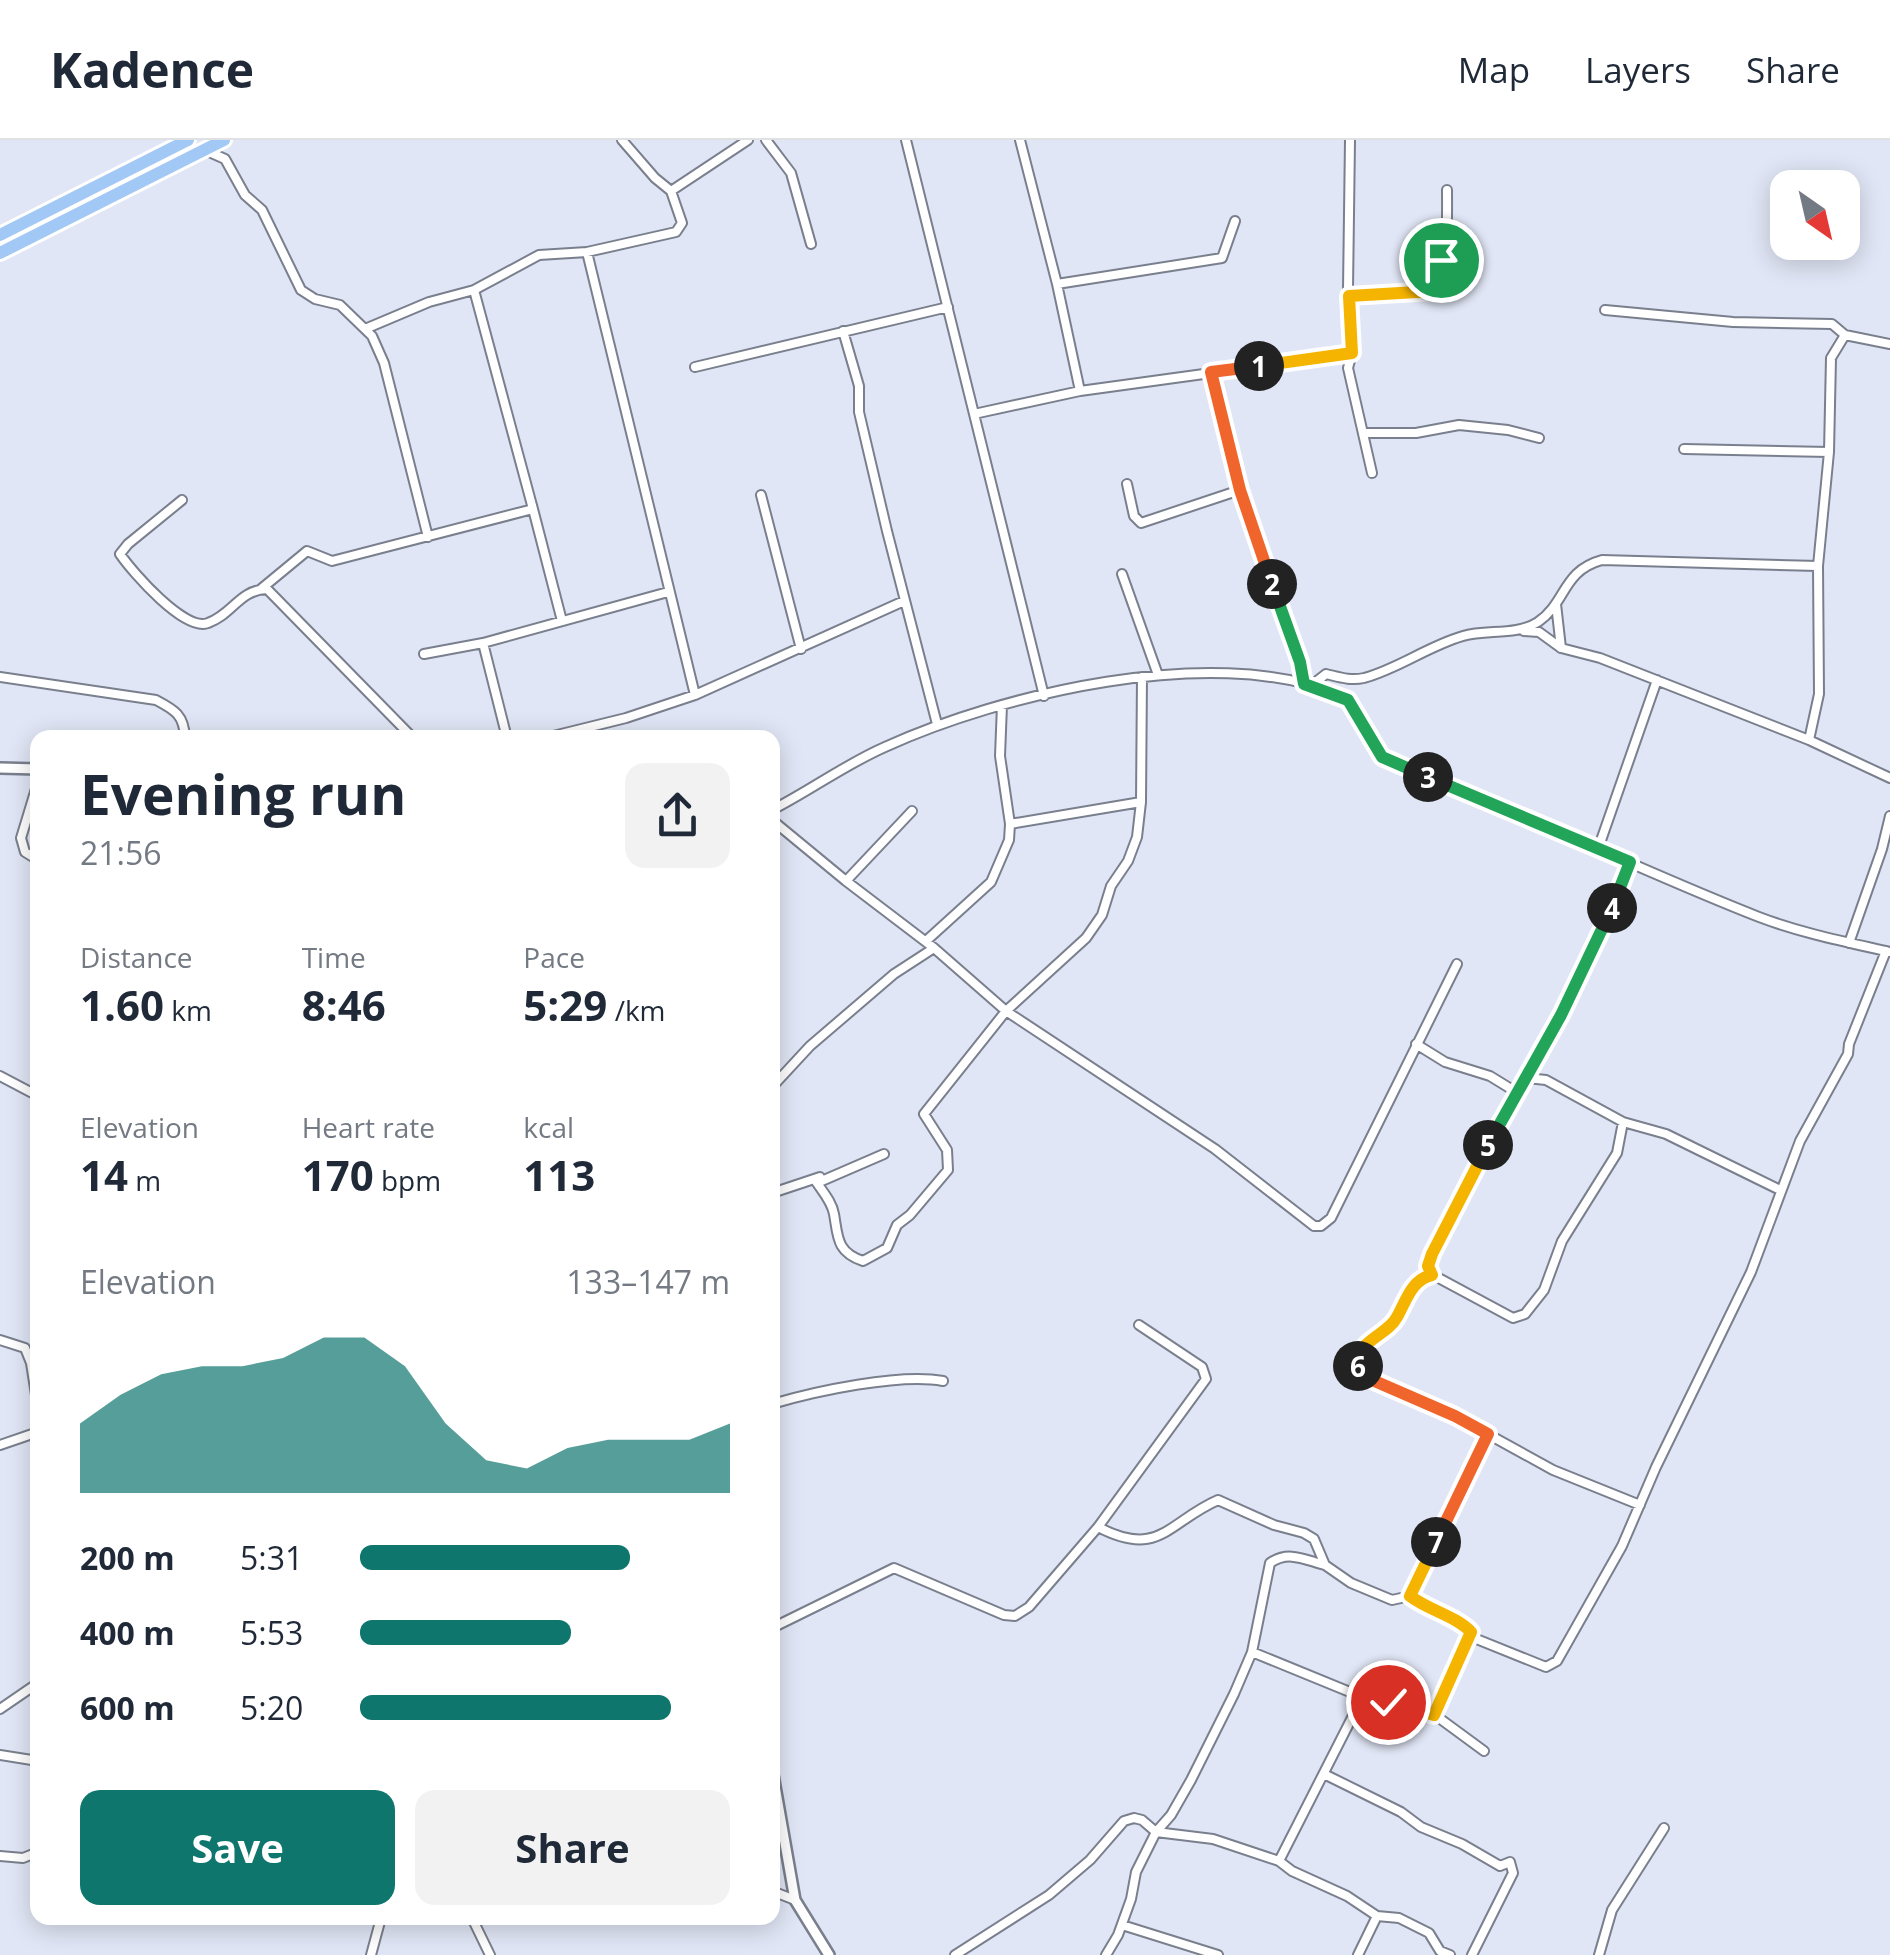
<!DOCTYPE html>
<html lang="en">
<head>
<meta charset="utf-8">
<style>
  body { margin:0; font-family:"Open Sans",sans-serif; background:#f2f2f3; color:#1f2937; height:100vh; display:flex; flex-direction:column; font-size:38px; white-space:nowrap }
  * { box-sizing:border-box; margin:0 }
  p { font-size:32px; color:#747a83 }
  .icon { flex:none; width:55px; height:55px; fill:none; stroke:currentColor; stroke-width:2; stroke-linecap:round; stroke-linejoin:round }
  .map { position:relative; flex:1; overflow:hidden }
  .panel { position:absolute; left:30px; top:590px; width:750px; height:1195px; display:flex; flex-direction:column; background:#fff; border-radius:20px; box-shadow:0 5px 25px #0003 }
  .panel>* { flex:none }
  .needle { width:65px; rotate:146deg }
  .buttons { position:absolute; left:1770px; top:30px; display:grid; gap:20px }
  .buttons a { display:grid; place-items:center; width:90px; height:90px; border-radius:20px; background:#fff; box-shadow:0 5px 25px #0003; font-size:50px }
  .pin { position:absolute; display:grid; place-items:center; width:85px; height:85px; color:#fff; margin:-42px; border:5px solid #fff; border-radius:50%; box-shadow:0 2px 10px #0007 }
  .km { position:absolute; width:50px; height:50px; margin:-25px; border-radius:50%; background:#222; color:#fff; font-size:28px; line-height:50px; text-align:center }
  .round { display:grid; place-items:center; flex:none; width:105px; height:105px; border-radius:20px; background:#f2f2f3 }
  .head { display:flex; align-items:center; justify-content:space-between; height:170px; padding:0 50px }
  h1 { font-size:55px; font-weight:700; line-height:75px }
  .stats { display:grid; grid-template-columns:repeat(3,1fr); gap:15px; height:170px; padding:10px 50px }
  .stats div { display:grid; align-content:center }
  .stats b { font-size:42px; font-weight:700 }
  .stats small { font-size:28px; font-weight:400 }
  .stats p { font-size:28px }
  .chart { height:280px; padding:20px 50px }
  .chart p { display:flex; justify-content:space-between }
  .chart svg { width:100%; height:180px; margin-top:10px; fill:#0f766e; opacity:.7 }
  .button { display:flex; gap:20px; margin-top:auto; padding:20px 50px }
  .button a { flex:1; height:115px; border-radius:20px; background:#0f766e; color:#fff; font-size:40px; font-weight:700; line-height:115px; text-align:center }
  .button a+a { background:#f2f2f3; color:#1f2937 }
  ul { padding:0 50px; list-style:none; font-size:32px }
  li { display:grid; grid-template-columns:160px 120px 1fr; align-items:center; height:75px }
  li i { height:25px; border-radius:12px; background:#0f766e }
  header { display:flex; align-items:center; gap:60px; box-sizing:border-box; height:140px; padding:0 50px; background:#fff; border-bottom:2px solid #e0e1e3 }
  header strong { font-size:48px }
  nav { display:flex; gap:55px; margin-inline-start:auto; font-size:35px }
  .map>svg:first-child { display:block }
</style>
</head>
<body>
<header>
<strong>Kadence</strong>
<nav><a>Map</a><a>Layers</a><a>Share</a></nav>
</header>
<div class="map">
<svg width="1890" height="1815" viewBox="0 0 1890 1815">
  <rect width="100%" height="100%" fill="#e1e6f6"/>
  <g fill="none" stroke-linecap="round" stroke-linejoin="round">
    <defs>
      <path id="minor" d="M622,0L655,38L671,51
        M766,0L791,33L811,104
        M906,0L1044,556
        M1020,0L1057,144L1080,251
        M207,11L225,19L245,55L262,70L301,150L315,159L340,165L372,196L384,223L428,397
        M587,112L695,555
        M1057,144L1222,118L1235,81
        M474,150L533,369
        M1349,157L1434,151C1449,133 1447,75 1447,50
        M1605,170L1733,182L1832,184L1845,195L1890,204
        M365,189L429,162L474,150L539,115L587,112L676,92L682,83L671,51L748,0
        M843,191L859,246V272L887,391L937,584
        M1352,213L1348,228L1372,333
        M695,227L948,167
        M974,274L1080,251L1211,233
        M1364,293H1416L1459,285L1508,290L1539,298
        M1684,309L1829,312
        M1127,344L1134,376L1141,383L1240,350
        M761,355L801,509
        M182,360L128,404L120,414C133,433 185,492 208,483C233,474 239,450 267,449L413,598
        M1122,434L1158,535
        M261,449L307,411L332,421L533,369L562,481
        M1556,464L1561,508
        M1524,491L1539,492L1561,508L1600,518L1809,600L1890,638
        M483,503L507,598
        M424,514L483,503L668,452
        M0,537L156,560C175,570 184,575 185,598
        M1305,544L1297,511L1240,350L1211,233L1352,213L1348,149L1350,0
        M1312,545L1326,534C1339,537 1350,541 1364,538C1398,529 1428,506 1463,496C1487,489 1516,496 1538,482C1567,462 1562,431 1602,420L1818,426
        M545,598L626,578L695,555L904,461
        M1809,600L1819,554L1818,426L1829,312L1831,218L1845,195
        M38,642L21,698L25,712L38,720
        M772,670C811,650 846,624 885,607C1001,554 1211,504 1334,553C1366,565 1361,606 1389,620C1452,652 1519,676 1584,703C1642,728 1700,754 1759,777C1801,793 1846,802 1890,812
        M772,680L846,741L934,808L1006,871L1215,1009L1314,1086H1321L1331,1078L1457,824
        M1010,684L1141,662
        M1598,709L1657,540
        M846,741L912,671
        M926,801L991,742L1009,700L1010,684L1000,616L1002,565
        M1849,803L1882,709L1890,676
        M1416,904L1445,922L1490,936L1516,952L1527,938L1546,940L1623,982L1666,994L1780,1050
        M0,936L38,956
        M1527,938L1600,796L1630,722
        M772,947L810,906L894,834L934,808
        M1516,952L1428,1126L1433,1135L1513,1178L1525,1174L1544,1150L1562,1101L1617,1013L1623,982
        M817,1043C823,1052 832,1062 834,1074C838,1096 836,1112 863,1121L887,1108L897,1085L910,1075L948,1030L947,1010L924,974L1006,871L1086,798L1102,775L1111,746L1128,721L1137,697L1141,662L1142,537
        M772,1053L820,1037L817,1043L884,1014
        M1433,1135L1425,1136L1405,1158L1393,1182L1373,1198L1358,1217L1363,1236L1455,1276L1553,1330L1640,1365
        M0,1200L25,1208L31,1223L38,1268
        M772,1264C816,1251 900,1233 943,1241
        M0,1305L38,1292
        M38,1378V1388
        M1098,1387C1159,1419 1168,1382 1218,1360L1274,1385L1304,1393L1314,1399L1325,1425L1351,1443L1392,1460L1410,1456L1427,1469L1470,1489L1466,1506L1435,1575
        M1410,1456L1488,1294
        M772,1488L894,1428L1004,1475L1015,1476L1029,1467L1098,1387L1206,1239L1202,1227L1139,1185
        M1469,1496L1546,1527L1557,1521L1622,1406L1656,1327L1751,1132L1800,1001L1848,914L1849,904L1886,811
        M1252,1512L1367,1559L1435,1575L1484,1611
        M0,1569L38,1543
        M0,1615L38,1621
        M1324,1634L1401,1672L1421,1687L1462,1704L1500,1726L1510,1722L1513,1733L1472,1815
        M0,1716L23,1718L38,1712
        M1279,1721L1363,1556
        M772,1751L795,1760
        M472,1778L490,1815
        M1122,1785L1218,1815
        M371,1815L381,1778
        M955,1815L1049,1755L1090,1720L1124,1681L1134,1678L1142,1680L1156,1692L1213,1699L1279,1721L1292,1731L1347,1756L1377,1776L1399,1778L1429,1793L1440,1811L1450,1815
        M1106,1815L1118,1795L1131,1759L1136,1732L1156,1692L1171,1675L1191,1640L1234,1554L1252,1512L1270,1423C1289,1410 1305,1420 1325,1425
        M1358,1815L1377,1776
        M1599,1815L1612,1770L1664,1688"/>
      <path id="tertiary" d="M0,628L38,629
        M772,1629L795,1760L829,1815"/>
      <path id="trunk" d="M0,95L188,0
        M0,113L224,0"/>
    </defs>
    <use href="#minor" stroke="#7a7f8d" stroke-width="12"/>
    <use href="#tertiary" stroke="#7a7f8d" stroke-width="14"/>
    <use href="#trunk" stroke="#fff" stroke-width="18"/>
    <use href="#minor" stroke="#fff" stroke-width="8"/>
    <use href="#tertiary" stroke="#fff" stroke-width="9"/>
    <use href="#trunk" stroke="#a2c8f6" stroke-width="12"/>
  </g>
  <g fill="none" stroke-linecap="round" stroke-linejoin="round">
    <defs>
      <path id="split-1" d="M1259,226L1352,213L1349,156L1434,151L1440,144L1441,120"/>
      <path id="split-2" d="M1259,226L1211,232L1240,350L1272,444"/>
      <path id="split-3" d="M1272,444L1300,522L1304,544L1348,560L1382,617L1428,637"/>
      <path id="split-4" d="M1428,637L1630,722L1612,768"/>
      <path id="split-5" d="M1488,1005L1561,875L1612,768"/>
      <path id="split-6" d="M1358,1226C1356,1200 1387,1196 1397,1177C1406,1161 1412,1139 1432,1135L1428,1126L1432,1114L1488,1005"/>
      <path id="split-7" d="M1358,1226L1363,1236L1455,1276L1488,1294L1436,1402"/>
      <path id="split-8" d="M1388,1562L1434,1575L1471,1492C1456,1476 1428,1470 1410,1456L1436,1402"/>
    </defs>
    <use href="#split-1" stroke="#fff" stroke-width="20"/>
    <use href="#split-2" stroke="#fff" stroke-width="20"/>
    <use href="#split-3" stroke="#fff" stroke-width="20"/>
    <use href="#split-4" stroke="#fff" stroke-width="20"/>
    <use href="#split-5" stroke="#fff" stroke-width="20"/>
    <use href="#split-6" stroke="#fff" stroke-width="20"/>
    <use href="#split-7" stroke="#fff" stroke-width="20"/>
    <use href="#split-8" stroke="#fff" stroke-width="20"/>
    <use href="#split-1" stroke="#f5b400" stroke-width="12"/>
    <use href="#split-2" stroke="#f0652b" stroke-width="12"/>
    <use href="#split-3" stroke="#22a559" stroke-width="12"/>
    <use href="#split-4" stroke="#22a559" stroke-width="12"/>
    <use href="#split-5" stroke="#22a559" stroke-width="12"/>
    <use href="#split-6" stroke="#f5b400" stroke-width="12"/>
    <use href="#split-7" stroke="#f0652b" stroke-width="12"/>
    <use href="#split-8" stroke="#f5b400" stroke-width="12"/>
  </g>
</svg>
<div class="buttons">
<a><svg class="needle" viewBox="-14 -14 28 28"><path d="M0-13l5 13h-10z" fill="#e53935"/><path d="M0 13l5-13h-10z" fill="#747a83"/></svg></a>
</div>
<div class="pin" style="left:1441px;top:120px;background:#1e9e55"><svg class="icon" aria-label="arrive" viewBox="0 0 24 24"><path d="M6 21V4h12l-3 4 3 4H6"/></svg></div>
<div class="pin" style="left:1388px;top:1562px;background:#d93025"><svg class="icon" aria-label="check" viewBox="0 0 24 24"><path d="M5 12l5 5 9-10"/></svg></div>
<b class="km" style="left:1259px;top:226px">1</b>
<b class="km" style="left:1272px;top:444px">2</b>
<b class="km" style="left:1428px;top:637px">3</b>
<b class="km" style="left:1612px;top:768px">4</b>
<b class="km" style="left:1488px;top:1005px">5</b>
<b class="km" style="left:1358px;top:1226px">6</b>
<b class="km" style="left:1436px;top:1402px">7</b>
<section class="panel">
<div class="head"><div><h1>Evening run</h1><p>21:56</p></div><a class="round"><svg class="icon" aria-label="share" viewBox="0 0 24 24"><path d="M12 15V3M7 8l5-5 5 5M5 13v7h14v-7"/></svg></a></div>
<div class="stats">
<div><p>Distance</p><b>1.60<small> km</small></b></div>
<div><p>Time</p><b>8:46</b></div>
<div><p>Pace</p><b>5:29<small> /km</small></b></div>
</div>
<div class="stats">
<div><p>Elevation</p><b>14<small> m</small></b></div>
<div><p>Heart rate</p><b>170<small> bpm</small></b></div>
<div><p>kcal</p><b>113</b></div>
</div>
<div class="chart"><p><span>Elevation</span>133–147 m</p>
<svg viewBox="0 0 160 44" preserveAspectRatio="none"><path d="M0 44V27L10 20L20 15L30 13L40 13L50 11L60 6L70 6L80 13L90 27L100 36L110 38L120 33L130 31L140 31L150 31L160 27V44z"/></svg>
</div>
<ul>
<li><b>200 m</b>5:31<i style="width:73%"></i></li>
<li><b>400 m</b>5:53<i style="width:57%"></i></li>
<li><b>600 m</b>5:20<i style="width:84%"></i></li>
</ul>
<div class="button"><a>Save</a><a>Share</a></div>
</section>
</div>
</body>
</html>
